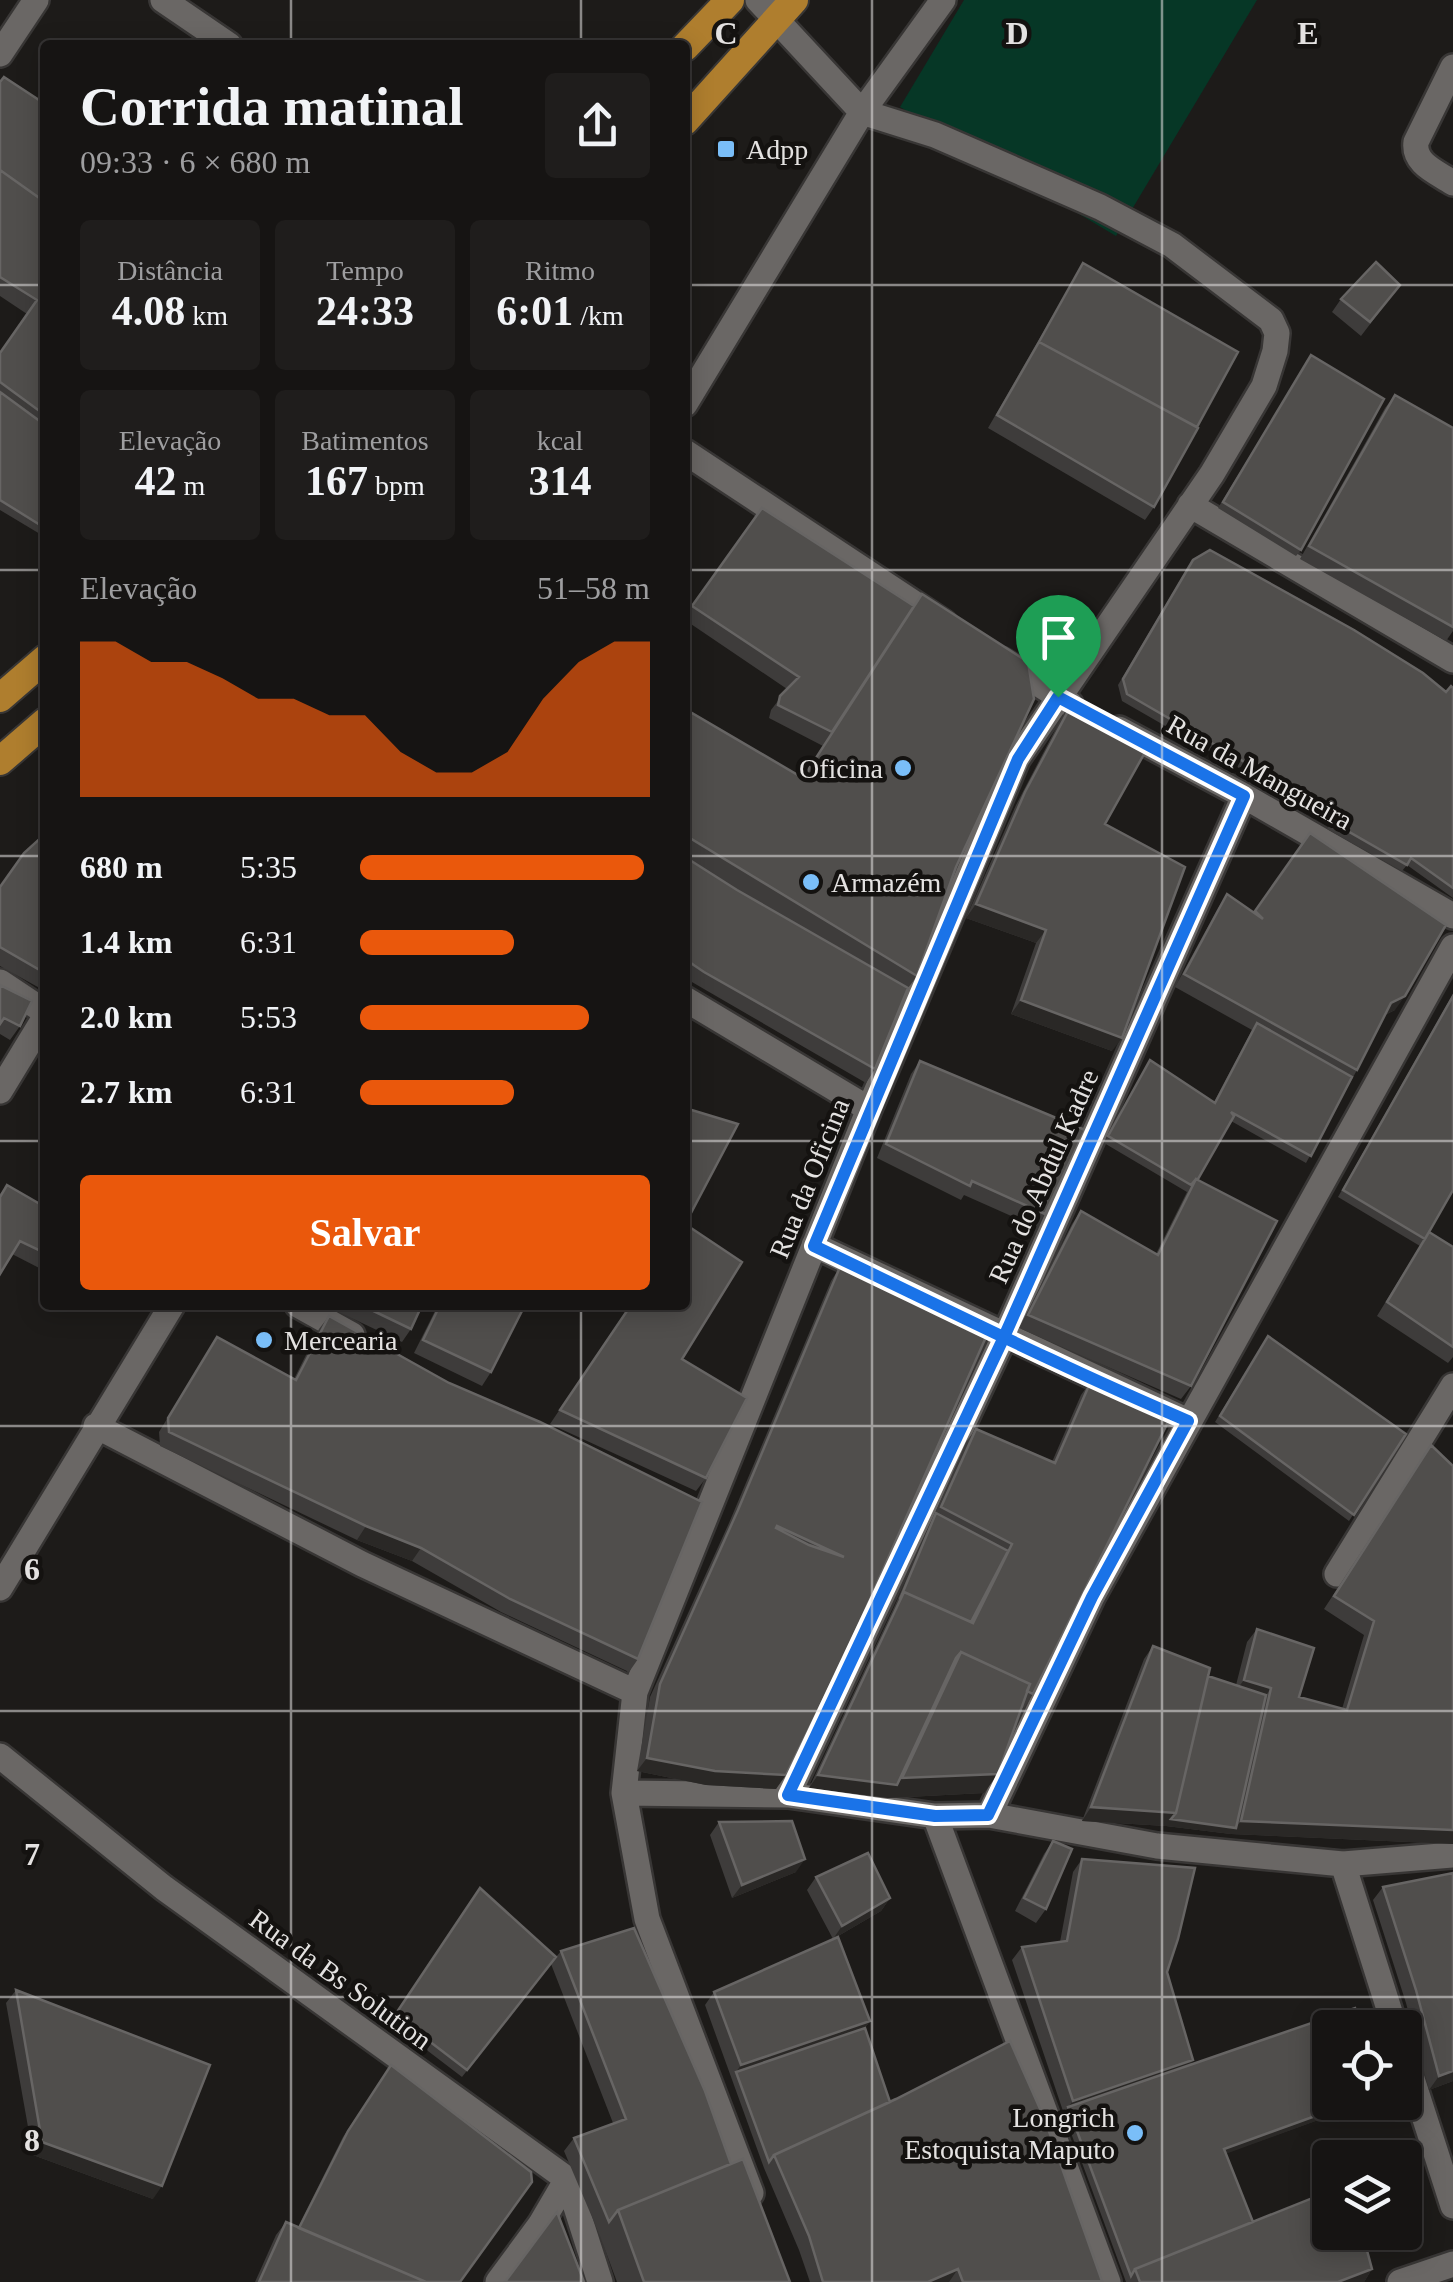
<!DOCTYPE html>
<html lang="pt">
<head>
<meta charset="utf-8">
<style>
  body { margin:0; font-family:Georgia,serif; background:#1f1d1c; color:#f1f3f6; height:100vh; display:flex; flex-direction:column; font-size:38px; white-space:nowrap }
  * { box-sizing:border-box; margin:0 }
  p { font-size:32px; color:#9e9ea0 }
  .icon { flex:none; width:55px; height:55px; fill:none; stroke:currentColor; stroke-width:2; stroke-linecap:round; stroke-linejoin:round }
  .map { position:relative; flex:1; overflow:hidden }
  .details { position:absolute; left:40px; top:40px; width:650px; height:1270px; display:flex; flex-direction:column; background:#161413; border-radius:10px; box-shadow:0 5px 25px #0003,0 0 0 2px #353333 }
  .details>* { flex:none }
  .buttons { position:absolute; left:1312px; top:2010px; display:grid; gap:20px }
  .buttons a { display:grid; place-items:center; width:110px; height:110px; border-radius:10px; background:#161413; box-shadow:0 5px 25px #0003,0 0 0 2px #353333; font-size:50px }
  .pin { position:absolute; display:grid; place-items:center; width:85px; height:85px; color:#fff; margin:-102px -42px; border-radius:50% 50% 50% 0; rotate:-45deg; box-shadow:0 0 10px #0007 }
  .pin .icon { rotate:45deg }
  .round { display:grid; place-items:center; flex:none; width:105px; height:105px; border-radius:10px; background:#1f1d1c }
  .head { display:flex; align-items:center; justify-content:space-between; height:170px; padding:0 40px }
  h1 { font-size:55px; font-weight:600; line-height:75px }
  .stats { display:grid; grid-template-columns:repeat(3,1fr); gap:15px; height:170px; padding:10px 40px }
  .stats div { display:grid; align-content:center; border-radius:10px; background:#1f1d1c; text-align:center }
  .stats b { font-size:42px; font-weight:600 }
  .stats small { font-size:28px; font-weight:400 }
  .stats p { font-size:28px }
  .chart { height:280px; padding:20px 40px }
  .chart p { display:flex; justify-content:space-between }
  .chart svg { width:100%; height:180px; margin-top:10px; fill:#ea580c; opacity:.7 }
  .action { display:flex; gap:20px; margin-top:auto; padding:20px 40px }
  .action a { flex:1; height:115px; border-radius:10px; background:#ea580c; color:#fff; font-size:40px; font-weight:600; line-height:115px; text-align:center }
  ul { padding:0 40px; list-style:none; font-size:32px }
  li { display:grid; grid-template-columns:160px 120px 1fr; align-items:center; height:75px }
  li i { height:25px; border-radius:12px; background:#ea580c }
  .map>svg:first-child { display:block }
</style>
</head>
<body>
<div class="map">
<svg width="1453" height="2282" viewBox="0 0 1453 2282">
  <rect width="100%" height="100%" fill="#1d1b19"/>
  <path fill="#063726" d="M964,0H1257L1116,236L900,107Z"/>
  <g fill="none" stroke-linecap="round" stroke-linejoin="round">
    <defs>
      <path id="minor" d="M163,0L229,45
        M0,54L36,0
        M1453,67L1416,142C1413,164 1437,172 1453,183
        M685,404L862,112L943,0
        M685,452L944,623
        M1190,505L1453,660
        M1003,661L1070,704
        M1119,729L1244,796L1453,916
        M0,982L45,1012
        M685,999L869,1109
        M0,1091L45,1017
        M814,1245L1188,1421
        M298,1305L352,1335
        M96,1426L362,1564L635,1692
        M1337,1574L1453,1386
        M0,1588L172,1305
        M0,1756L164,1888L567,2179L600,2282
        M624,1793L788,1795L935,1816L989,1815L1157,1846L1343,1864L1453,1855
        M788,1795L1004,1337L1244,796
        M989,1815L1092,1597L1453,947
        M935,1816L1108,2282
        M1343,1864L1395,2028
        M1405,2057L1453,2206
        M751,2193L647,1919L624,1793L635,1692L869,1109L1017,759L1212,474L1264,386L1275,351L1277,333L1271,320L1172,245L1100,207L935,135L862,112L758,0
        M498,2282L540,2225L567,2179
        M1400,2282L1453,2264"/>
      <path id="primary" d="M685,47L730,0
        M685,121L794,0
        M0,698L45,659
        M0,761L45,722"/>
    </defs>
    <use href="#minor" stroke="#383635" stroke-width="30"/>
    <use href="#primary" stroke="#383635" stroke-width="32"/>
    <use href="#minor" stroke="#6a6765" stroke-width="25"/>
    <use href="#primary" stroke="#af7e2e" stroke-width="28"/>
  </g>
  <path fill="#3e3c3b" d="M0,82L45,104V537L0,510V353L27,314L0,296Z
    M1083,263L1154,507L1145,520L988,428Z
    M1400,285L1361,336L1332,312L1341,299Z
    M1307,362L1301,550L1296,556L1218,508Z
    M1395,395L1453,428V631L1446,641L1300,559L1385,408Z
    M762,508L956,867L917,976L908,988L875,1069L866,1083L685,978V709L802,778L823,746L769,718L771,710L787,689L685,620V616Z
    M1188,567L1446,692L1453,688V898L1407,865L1402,871L1327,829L1332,822L1122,701L1118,685Z
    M1074,700L1105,824L1112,1051L1011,1014L1036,943L966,918L1016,805L1064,713Z
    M1310,833L1395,1010L1385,1015L1357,1070L1306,1163L1231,1121L1198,1179L1191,1386L1181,1399L1019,1328L1072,1224L1081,1211L1156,1254L1187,1192L1104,1143L1150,1060L1214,1102L1252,1030L1175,987L1218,908L1227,894L1254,913Z
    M45,834V991L0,966V887Z
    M0,985L20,1026L10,1040L0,1034Z
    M1453,994V1190L1425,1239L1453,1247V1357L1448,1363L1377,1316L1420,1246L1338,1197Z
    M920,1061L1045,1214L1036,1227L964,1195L961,1200L877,1158L911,1074Z
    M7,1185L45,1207V1271L12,1254L0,1274V1194Z
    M840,1267L986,1337L776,1789L706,1785L637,1771L650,1697L729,1523L831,1281Z
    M324,1305H422L411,1329L402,1342Z
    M438,1305H525L491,1372L482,1386L414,1353Z
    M630,1305L682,1359L706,1478L696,1491L550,1424Z
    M329,1316L638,1659L629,1672L501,1612L412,1561L357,1540L160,1446L159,1432L217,1337L294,1379L319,1329Z
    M1264,1342L1406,1434L1349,1521L1215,1422Z
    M1091,1381L1033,1694L1024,1708L1022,1707L984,1793L888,1798L809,1788L895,1605L966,1442L976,1429L1052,1462L1081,1395Z
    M1422,1459L1453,1844L1231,1834L1166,1826L1082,1821L1144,1659L1153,1646L1208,1676L1236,1685L1247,1642L1257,1629L1299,1697L1342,1709L1364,1635L1324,1609Z
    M719,1822L796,1872L732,1898L710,1835Z
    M1053,1841L1046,1909L1036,1923L1015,1911L1044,1854Z
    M1082,1859L1167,1972L1193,2060L1189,2066L1330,2102H1368L1226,2153L1253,2222L1372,2269L1364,2282H1126L1064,2114L1012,1960L1022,1947L1060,1942L1073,1872Z
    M1453,1873V2081L1429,2090L1406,2003L1373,1900L1383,1887Z
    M816,1877L890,1898L881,1911L833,1939L807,1890Z
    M480,1888L556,1957L561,1951L731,2164L790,2282H617L600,2236L564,2151L574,2138L613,2123L551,1964L462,2077L390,2022Z
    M16,1990L153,2199L33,2155L6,2003Z
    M714,1992L870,2021L865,2028L890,2102L1101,2282H810L799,2250L764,2168L705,2005Z
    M391,2065L460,2282H255L276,2235L286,2222L298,2227L343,2137Z"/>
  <path fill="#2a2826" d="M976,904L1046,930L1036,943L966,918Z
    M1405,996L1395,1010L1382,1016L1391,1003Z
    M1021,1000L1122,1038L1112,1051L1011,1014Z
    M366,1526L421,1548L412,1561L357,1540Z
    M1244,1680L1271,1688L1262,1701L1234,1693Z
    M647,1758L786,1775L776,1789L706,1785L637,1771Z
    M998,1774L984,1793L888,1798L809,1788L818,1775L897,1785L902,1778Z
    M1091,1807L1176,1813L1236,1828L1231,1834L1166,1826L1082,1821Z
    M1241,1821L1453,1830V1844L1231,1834Z
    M805,1859L796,1872L732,1898L742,1885Z
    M890,1898L881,1911L833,1939L842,1926Z
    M870,2021L860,2035L736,2072L731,2079L741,2065Z
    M1193,2060L1183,2073L1068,2107L1073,2101Z
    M1453,2071V2081L1429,2090L1439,2076Z
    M1354,2102H1368L1220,2156L1224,2149Z
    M42,2142L162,2186L153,2199L33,2155Z
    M958,2269L949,2282H928Z
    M1372,2269L1364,2282H1338Z"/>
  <path fill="#504e4c" stroke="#676564" stroke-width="2.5" fill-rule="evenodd" d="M4,77L45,104V202L0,170V82Z
    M0,170L45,202V415L0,382V353L37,300L0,277Z
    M1376,262L1400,285L1370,322L1341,299Z
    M1083,263L1238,352L1197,427L1039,342L1035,349Z
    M1039,342L1198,428L1154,507L997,415Z
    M1311,355L1384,399L1301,550L1223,502Z
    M0,392L45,425V528L0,500Z
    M1395,395L1453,428V627L1309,546Z
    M762,508L914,606L832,732L778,705L780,696L799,677L692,606Z
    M1210,550L1354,630L1423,673L1446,692L1451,686L1453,688V888L1411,858L1407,865L1332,822L1336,815L1127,694L1123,679L1193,560Z
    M922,594L1028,662L1034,699L956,867L917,976L685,835V709L803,778Z
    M1074,700L1153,738L1105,824L1185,867L1122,1038L1021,1000L1046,930L976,904L1025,792Z
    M1310,833L1446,925L1405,996L1391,1003L1357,1070L1184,974L1227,894L1263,919L1255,911Z
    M45,834V973L0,947V887L24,853Z
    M685,857L737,890L908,988L875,1069L704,972L685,959Z
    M0,985L32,1001L20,1026L4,1018L0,1024Z
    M1453,996V1190L1425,1239L1343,1190Z
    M1257,1023L1352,1077L1311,1156L1231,1112L1234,1116L1198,1179H1196L1191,1185L1108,1136L1150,1060L1215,1103Z
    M920,1061L1085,1130L1045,1214L972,1181L970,1186L886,1144Z
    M685,1108L738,1124L691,1213L685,1211Z
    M1196,1179L1277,1221L1191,1386L1028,1315L1081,1211L1158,1255Z
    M7,1185L45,1207V1253L20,1241L0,1274V1197Z
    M685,1224L742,1262L682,1359L747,1398L706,1478L560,1410L631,1305H685Z
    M1429,1232L1453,1247V1347L1387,1302Z
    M840,1267L986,1337L844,1658L786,1775L715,1771L647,1758L660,1684L738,1510ZM777,1526L844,1557L809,1545L776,1528Z
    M361,1305H422L411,1329Z
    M440,1305H525L491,1372L423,1340Z
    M329,1316L449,1383L540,1422L702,1502L638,1659L510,1599L421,1548L366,1526L169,1432L168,1418L217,1337L296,1380Z
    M1268,1336L1406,1434L1354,1515L1220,1416Z
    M1091,1381L1171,1416L1033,1694L1027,1691L1030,1684L961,1652L956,1658L897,1785L818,1775L904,1592L973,1623L1012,1544L941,1507L976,1429L1055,1463Z
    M1431,1445L1453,1466V1830L1241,1821L1271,1688L1244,1680L1257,1629L1314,1648L1299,1697L1347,1710L1374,1621L1334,1596Z
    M936,1513L1008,1551L971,1622L904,1592L900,1599Z
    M1153,1646L1210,1668L1176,1813L1091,1807Z
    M961,1652L1030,1684L998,1774L902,1778Z
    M1208,1676L1266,1695L1236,1828L1171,1819L1176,1813Z
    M792,1821L805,1859L742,1885L719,1822Z
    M1053,1841L1072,1849L1046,1909L1024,1898Z
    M868,1853L890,1898L842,1926L816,1877Z
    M1082,1859L1195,1868L1178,1939L1167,1972L1193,2060L1073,2101L1022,1947L1067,1941Z
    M1453,1873V2071L1439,2076L1416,1990L1383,1887Z
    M480,1888L556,1957L467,2070L395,2015Z
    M634,1928L705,2091L731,2164L618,2210L609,2222L574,2138L626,2119L561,1951Z
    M838,1937L870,2021L741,2065L714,1992Z
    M16,1990L210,2065L162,2186L42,2142Z
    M1355,2008L1362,2028H1330V2102H1354L1224,2149L1253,2222L1135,2269L1131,2276L1068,2107Z
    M865,2028L890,2102L774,2155L769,2162L736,2072Z
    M1010,2041L1045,2120L1102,2281L963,2282L958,2269L928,2282H823L809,2236L774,2155L896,2099Z
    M391,2065L531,2172L532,2182L460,2282H426L299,2228L348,2131Z
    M743,2159L790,2282H644L618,2210Z
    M1330,2191V2232H1362L1372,2269L1338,2282H1140L1135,2269Z
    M557,2212L584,2282H505Z
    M286,2222L426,2282H259Z"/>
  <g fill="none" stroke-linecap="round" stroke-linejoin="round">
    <defs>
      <path id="route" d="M1058,697L1244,796L1004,1337L788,1795L935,1816L988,1815L1092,1597L1188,1421C1061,1367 938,1305 814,1246L1018,759L1058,697"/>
    </defs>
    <use href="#route" stroke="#fff" stroke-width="20"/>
    <use href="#route" stroke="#1a73e8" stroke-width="12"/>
  </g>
  <path fill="none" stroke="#e4e2e1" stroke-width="2.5" stroke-opacity="0.55" d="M291,0V45M581,0V45M872,0V2282M1162,0V2282M0,285H45M685,285H1453M0,570H45M685,570H1453M0,856H45M685,856H1453M0,1141H45M685,1141H1453M291,1305V2282M581,1305V2282M0,1426H1453M0,1711H1453M0,1997H1453"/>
  <g fill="#7abef8" stroke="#141210" stroke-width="4">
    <rect x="716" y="139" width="20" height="20" rx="5"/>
    <circle cx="903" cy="768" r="10"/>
    <circle cx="811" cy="882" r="10"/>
    <circle cx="264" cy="1340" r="10"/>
    <circle cx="1135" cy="2133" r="10"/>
  </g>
  <g text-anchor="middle" stroke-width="9" stroke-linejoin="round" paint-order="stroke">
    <g font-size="28" fill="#e4e2e1" stroke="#141210" text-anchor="start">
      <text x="746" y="159">Adpp</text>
      <text x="883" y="778" text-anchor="end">Oficina</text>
      <text x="831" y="892">Armazém</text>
      <text x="284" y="1350">Mercearia</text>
      <text x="1115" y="2127" text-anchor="end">Longrich<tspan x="1115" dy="32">Estoquista Maputo</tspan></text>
    </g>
    <g font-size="28" fill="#e4e2e1" stroke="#141210">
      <text transform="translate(1260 772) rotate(29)" y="10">Rua da Mangueira</text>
      <text transform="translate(1043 1176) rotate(-66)" y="10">Rua do Abdul Kadre</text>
      <text transform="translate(809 1178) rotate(-68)" y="10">Rua da Oficina</text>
      <text transform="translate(341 1979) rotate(36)" y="10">Rua da Bs Solution</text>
    </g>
  </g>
  <g font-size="32" text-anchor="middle" font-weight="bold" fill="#e4e2e1" stroke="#141210" stroke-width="9" stroke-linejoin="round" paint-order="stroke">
    <text x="726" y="44">C</text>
    <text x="1017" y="44">D</text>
    <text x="1308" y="44">E</text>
    <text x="32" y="1580">6</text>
    <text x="32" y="1865">7</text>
    <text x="32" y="2151">8</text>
  </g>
</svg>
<div class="buttons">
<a><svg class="icon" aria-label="locate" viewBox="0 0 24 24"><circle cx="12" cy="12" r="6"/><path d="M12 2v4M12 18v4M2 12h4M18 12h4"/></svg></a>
<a><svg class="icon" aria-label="layers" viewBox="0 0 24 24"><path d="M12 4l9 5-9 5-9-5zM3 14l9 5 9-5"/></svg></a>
</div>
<div class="pin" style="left:1058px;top:697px;background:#1e9e55"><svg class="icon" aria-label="arrive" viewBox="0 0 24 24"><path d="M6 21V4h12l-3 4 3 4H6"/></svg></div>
<section class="details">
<div class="head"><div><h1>Corrida matinal</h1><p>09:33 · 6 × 680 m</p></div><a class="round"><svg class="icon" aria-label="share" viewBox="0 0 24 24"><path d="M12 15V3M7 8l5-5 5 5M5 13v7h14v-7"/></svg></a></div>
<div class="stats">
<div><p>Distância</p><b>4.08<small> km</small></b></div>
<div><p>Tempo</p><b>24:33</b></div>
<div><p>Ritmo</p><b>6:01<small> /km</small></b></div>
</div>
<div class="stats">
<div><p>Elevação</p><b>42<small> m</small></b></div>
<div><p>Batimentos</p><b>167<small> bpm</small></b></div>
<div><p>kcal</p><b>314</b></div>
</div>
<div class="chart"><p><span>Elevação</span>51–58 m</p>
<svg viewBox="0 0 160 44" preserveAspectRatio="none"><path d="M0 44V6L10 6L20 11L30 11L40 15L50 20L60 20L70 24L80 24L90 33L100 38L110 38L120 33L130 20L140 11L150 6L160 6V44z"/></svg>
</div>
<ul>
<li><b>680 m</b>5:35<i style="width:98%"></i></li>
<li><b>1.4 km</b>6:31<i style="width:53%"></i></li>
<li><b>2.0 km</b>5:53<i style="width:79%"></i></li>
<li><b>2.7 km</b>6:31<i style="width:53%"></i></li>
</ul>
<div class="action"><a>Salvar</a></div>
</section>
</div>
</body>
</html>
